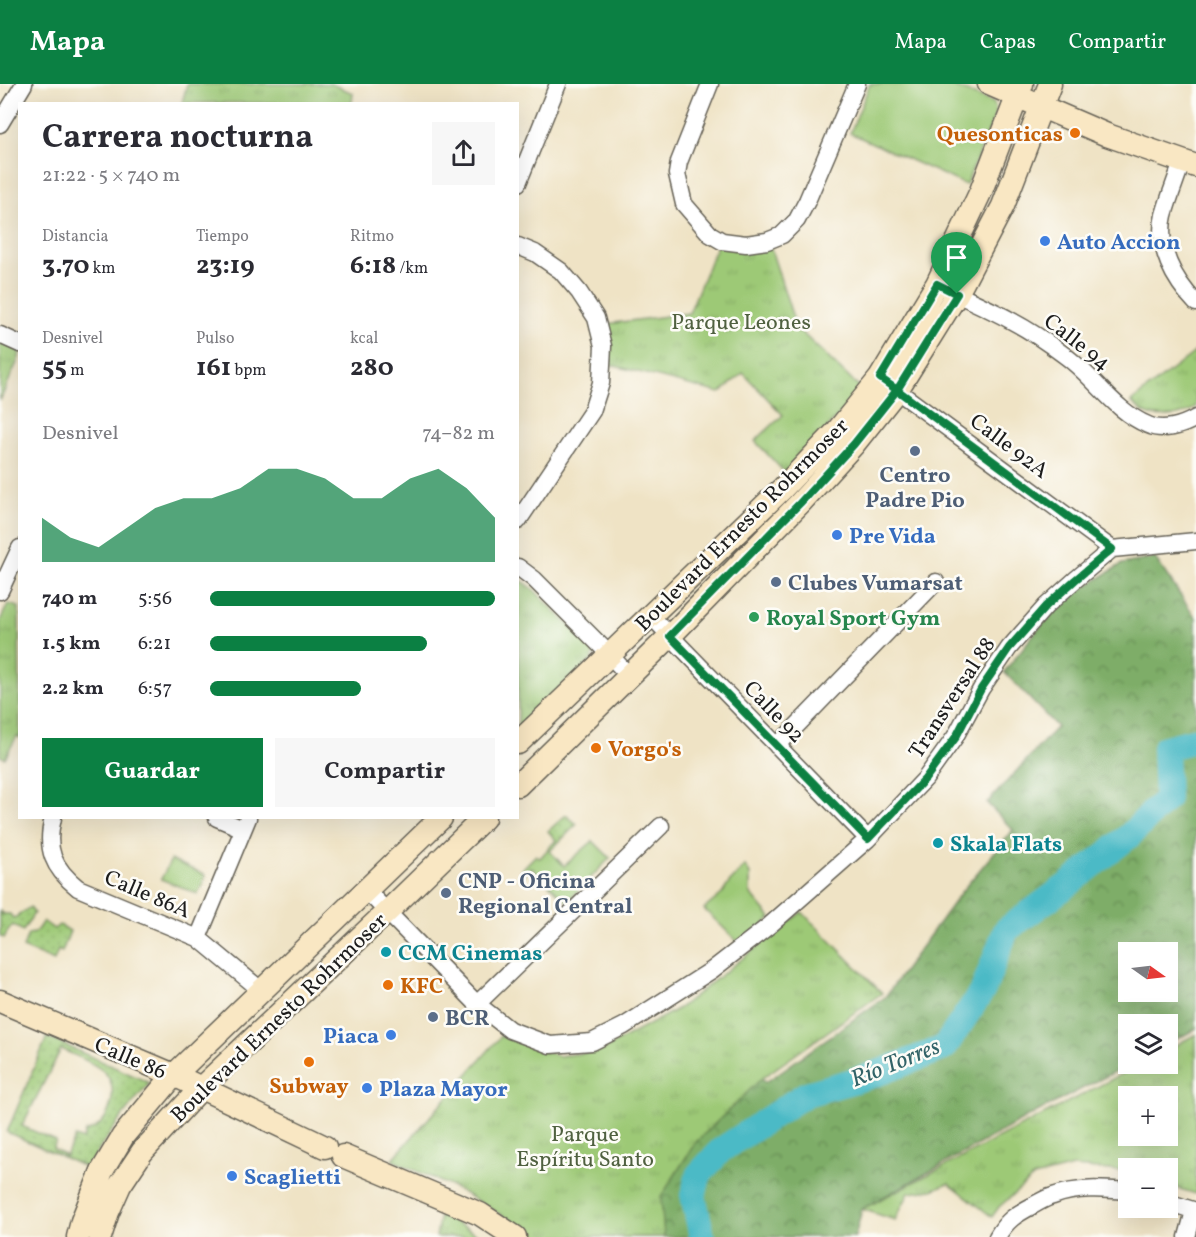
<!DOCTYPE html>
<html lang="es">
<head>
<meta charset="utf-8">
<style>
  body { margin:0; font-family:Vollkorn,serif; background:#f7f7f7; color:#2b2b33; height:100vh; display:flex; flex-direction:column; font-size:22px; white-space:nowrap }
  * { box-sizing:border-box; margin:0 }
  p { font-size:20px; color:#7c7c81 }
  .icon { flex:none; width:33px; height:33px; fill:none; stroke:currentColor; stroke-width:2; stroke-linecap:round; stroke-linejoin:round }
  .map { position:relative; flex:1; overflow:hidden }
  .side { position:absolute; left:18px; top:18px; width:501px; height:717px; display:flex; flex-direction:column; background:#fff; border-radius:0px; box-shadow:0 6px 24px #0002 }
  .side>* { flex:none }
  .needle { width:39px; rotate:104deg }
  .tools { position:absolute; left:1118px; top:858px; display:grid; gap:12px }
  .tools a { display:grid; place-items:center; width:60px; height:60px; border-radius:0px; background:#fff; box-shadow:0 6px 24px #0002; font-size:30px }
  .pin { position:absolute; display:grid; place-items:center; width:51px; height:51px; color:#fff; margin:-62px -26px; border-radius:50% 50% 50% 0; rotate:-45deg; box-shadow:0 0 6px #0007 }
  .pin .icon { rotate:45deg }
  .round { display:grid; place-items:center; flex:none; width:63px; height:63px; border-radius:0px; background:#f7f7f7 }
  .headline { display:flex; align-items:center; justify-content:space-between; height:102px; padding:0 24px }
  h1 { font-size:33px; font-weight:700; line-height:45px }
  .metrics { display:grid; grid-template-columns:repeat(3,1fr); gap:9px; height:102px; padding:6px 24px }
  .metrics div { display:grid; align-content:center }
  .metrics b { font-size:26px; font-weight:700 }
  .metrics small { font-size:16px; font-weight:400 }
  .metrics p { font-size:16px }
  .chart { height:168px; padding:12px 24px }
  .chart p { display:flex; justify-content:space-between }
  .chart svg { width:100%; height:108px; margin-top:6px; fill:#0b8043; opacity:.7 }
  .action { display:flex; gap:12px; margin-top:auto; padding:12px 24px }
  .action a { flex:1; height:69px; border-radius:0px; background:#0b8043; color:#fff; font-size:24px; font-weight:700; line-height:69px; text-align:center }
  .action a+a { background:#f7f7f7; color:#2b2b33 }
  ul { padding:0 24px; list-style:none; font-size:20px }
  li { display:grid; grid-template-columns:96px 72px 1fr; align-items:center; height:45px }
  li i { height:15px; border-radius:8px; background:#0b8043 }
  header { display:flex; align-items:center; gap:36px; box-sizing:border-box; height:84px; padding:0 30px; background:#0b8043; color:#fff }
  header strong { font-size:28px }
  nav { display:flex; gap:33px; margin-inline-start:auto; font-size:21px }
  .map>svg:first-child { display:block }
</style>
</head>
<body>
<header>
<strong>Mapa</strong>
<nav><a>Mapa</a><a>Capas</a><a>Compartir</a></nav>
</header>
<div class="map">
<svg width="1196" height="1153" viewBox="0 0 1196 1153">
  <defs>
    <pattern id="forest-crowns" width="20" height="18" patternUnits="userSpaceOnUse" patternTransform="scale(1.5)"><rect width="20" height="18" fill="#7ead67"/><path d="M2 6a3 3 0 1 1 6 0M12 15a3 3 0 1 1 6 0" fill="none" stroke="#668c54"/></pattern>
    <pattern id="park-tufts" width="24" height="20" patternUnits="userSpaceOnUse" patternTransform="scale(1.5)"><rect width="24" height="20" fill="#9dc976"/><path d="M3 7l-1-3M5 7V3M7 7l1-3M15 17l-1-3M17 17v-4M19 17l1-3" fill="none" stroke="#87ac66"/></pattern>
    <pattern id="garden-dots" width="8" height="8" patternUnits="userSpaceOnUse" patternTransform="scale(1.5)"><rect width="8" height="8" fill="#9dc976"/><path d="M2 2h.1M6 6h.1" fill="none" stroke="#87ac66" stroke-width="1.8" stroke-linecap="round"/></pattern>
  </defs>
  <rect width="100%" height="100%" fill="#fdfcf7"/>
  <filter id="ink" filterUnits="userSpaceOnUse"><feTurbulence type="fractalNoise" baseFrequency=".0167" numOctaves="2"/><feDisplacementMap in="SourceGraphic" scale="12" xChannelSelector="R" yChannelSelector="G"/><feConvolveMatrix kernelMatrix="1 2 1 2 8 2 1 2 1" color-interpolation-filters="sRGB"/></filter>
  <filter id="wash" filterUnits="userSpaceOnUse"><feTurbulence type="fractalNoise" baseFrequency=".008" numOctaves="4" result="noise"/><feDisplacementMap in="SourceGraphic" scale="24" xChannelSelector="R" yChannelSelector="G"/><feGaussianBlur stdDeviation="1.35" result="paint"/><feColorMatrix in="noise" values="0 0 0 0 0 0 0 0 0 0 0 0 0 0 0 0 0 1.4 0 .05"/><feComposite in="paint" operator="in"/></filter>
  <g filter="url(#wash)">
    <rect width="100%" height="100%" fill="#efe3c5"/>
    <path fill="#9dc976" stroke="#5c7249" stroke-width="1.5" d="M870,0H947L994,19L996,29L966,101L850,49Z
      M593,757L610,774L567,818L531,783L520,795L522,785L536,771L540,774L548,765L564,782Z
      M171,776L206,791L198,810L161,795Z
      M745,782L750,790V809L771,834L741,861L704,825L722,810L729,799Z"/>
    <path fill="url(#forest-crowns)" stroke="#4d6442" stroke-width="1.5" fill-rule="evenodd" d="M1155,474L1196,534V945L1167,960V940H1128V980H1130L1035,1029L862,1125L855,1153H599L501,952L559,972L601,967L719,976L766,998L885,913L962,807L1013,746L987,719L1057,643L1004,588L1037,546L1067,514L1122,480ZM1128,868H1167V908H1128Z"/>
    <path fill="url(#park-tufts)" stroke="#5c7249" stroke-width="1.5" fill-rule="evenodd" d="M187,0H331L353,9L352,19H182Z
      M717,161L770,162L796,243L861,305L787,391L755,357L783,331L743,289L720,309L611,281V260L607,240L689,229Z
      M0,258L20,267L19,274L0,317Z
      M1196,267V323C1183,333 1158,336 1143,328C1139,325 1135,321 1131,318Z
      M518,494L532,504L591,564L593,570L592,576L518,649Z
      M8,520L19,523L20,654L17,652L5,674L0,672V537Z
      M802,828L882,909L761,995L695,1059L661,1113L664,1153H524L508,1135L455,1104L392,1076L501,952L559,972L601,967L679,924Z
      M1196,950V1110L1167,1101V1084H1128V1089L1122,1087L1073,1083L1034,1093L999,1123L992,1133L949,1099L932,1106L909,1109L895,1136L862,1125L1141,980H1167V966ZM1128,1012H1167V1052H1128Z
      M440,1130L482,1153H436Z"/>
    <path fill="url(#garden-dots)" stroke="#5c7249" stroke-width="1.5" fill-rule="evenodd" d="M566,731L577,740L550,767L548,765L556,756L548,747Z
      M30,823L34,829L23,847L13,841L8,847L4,854L0,852V827L3,830H10L13,834L16,833Z
      M43,837L54,845L59,841L62,842L70,847L62,868L58,866L54,877L23,864L28,850L35,849Z
      M47,953L150,999C126,1025 106,1054 87,1084L7,1048ZM61,965C73,971 98,980 106,990C119,1006 110,1035 94,1045C93,1045 86,1048 85,1048L83,1056L75,1053L66,1072L53,1065L56,1057L22,1042Z"/>
    <g fill="none" stroke-linecap="round" stroke-linejoin="round">
      <path stroke="#4cbac6" stroke-width="26" d="M702,1153L693,1111L699,1090L721,1066L806,1010L870,992L944,964L983,906L1006,846L1069,800L1129,752L1167,714L1165,664L1196,656"/>
    </g>
  </g>
  <g filter="url(#ink)">
    <g fill="none" stroke-linecap="round" stroke-linejoin="round">
      <defs>
        <path id="street" d="M710,0L679,78L677,90L684,120L710,150L722,157L746,160L767,157L782,151L797,136L807,117L857,0
          M0,40L24,0
          M1182,78C1176,96 1169,113 1164,131C1156,164 1174,196 1196,219
          M518,99L558,0
          M518,162L535,169L561,187L579,208L596,234L603,262L601,299L592,327L518,437
          M948,206C969,216 990,225 1010,236C1029,246 1047,258 1064,271C1094,292 1114,327 1148,341C1163,348 1182,342 1196,334
          M0,251L20,260
          M888,300L1112,465
          M518,483L534,495L609,570L629,592
          M0,507L20,464
          M650,531L868,755
          M777,662L936,498
          M53,734C45,765 53,784 78,804L198,854L262,907
          M217,734L243,745
          M366,806L477,920L510,946L550,961L592,958L624,942L712,886L770,841L868,755L925,695L955,653L981,605L1009,564L1046,522L1075,496L1112,465L1196,457
          M198,854L248,734
          M477,920L661,742
          M1167,1118L1196,1127
          M997,1153C1007,1136 1015,1131 1032,1122C1038,1119 1045,1114 1053,1112C1077,1103 1103,1105 1128,1107
          M1187,1153L1194,1127"/>
        <path id="secondary" d="M989,0L1107,51L1196,82
          M518,659L782,405L838,346L880,294L937,200L981,107L1022,0
          M518,701L670,552L800,419L854,360L897,306L957,210L1003,122L1050,0
          M0,917L174,991L325,1063
          M343,1072L480,1130L515,1153
          M78,1153L82,1137L102,1087L123,1052L174,991L441,734
          M100,1153L108,1128L120,1101L142,1068L201,1004L388,827L484,734"/>
      </defs>
      <use href="#street" stroke="#666257" stroke-width="19"/>
      <use href="#secondary" stroke="#666257" stroke-width="25"/>
      <use href="#street" stroke="#fff" stroke-width="16"/>
      <use href="#secondary" stroke="#f9e7c3" stroke-width="22"/>
    </g>
  </g>
  <g fill="none" stroke-linecap="round" stroke-linejoin="round" filter="url(#ink)">
    <defs>
      <path id="route" d="M957,210L897,306L854,360L800,419L670,552L868,755L925,695L956,653L981,605L1009,564L1046,522L1075,496L1112,465L897,306L880,294L937,200L957,210"/>
    </defs>
    <use href="#route" stroke="#fff" stroke-width="12"/>
    <use href="#route" stroke="#0b8043" stroke-width="8"/>
  </g>
  <g fill="#e8710a" stroke="#fdfcf7" stroke-width="2">
    <circle cx="1075" cy="49" r="6"/>
    <circle cx="596" cy="664" r="6"/>
    <circle cx="388" cy="901" r="6"/>
    <circle cx="309" cy="978" r="6"/>
  </g>
  <g fill="#3f7fe0" stroke="#fdfcf7" stroke-width="2">
    <circle cx="1045" cy="157" r="6"/>
    <circle cx="837" cy="451" r="6"/>
    <circle cx="391" cy="951" r="6"/>
    <circle cx="367" cy="1004" r="6"/>
    <circle cx="232" cy="1092" r="6"/>
  </g>
  <g fill="#5c6f8a" stroke="#fdfcf7" stroke-width="2">
    <circle cx="915" cy="367" r="6"/>
    <circle cx="776" cy="498" r="6"/>
    <circle cx="446" cy="809" r="6"/>
    <circle cx="433" cy="933" r="6"/>
  </g>
  <circle fill="#2e9e5b" stroke="#fdfcf7" stroke-width="2" cx="754" cy="533" r="6"/>
  <g fill="#0f9aa8" stroke="#fdfcf7" stroke-width="2">
    <circle cx="938" cy="759" r="6"/>
    <circle cx="386" cy="868" r="6"/>
  </g>
  <g text-anchor="middle" stroke-width="5" stroke-linejoin="round" paint-order="stroke">
    <g font-size="22" font-weight="bold" fill="#c56008" stroke="#fdfcf7" text-anchor="start">
      <text x="1063" y="57" text-anchor="end">Quesonticas</text>
      <text x="608" y="672">Vorgo's</text>
      <text x="400" y="909">KFC</text>
      <text x="309" y="1009" text-anchor="middle">Subway</text>
    </g>
    <g font-size="22" font-weight="bold" fill="#366cbe" stroke="#fdfcf7" text-anchor="start">
      <text x="1057" y="165">Auto Accion</text>
      <text x="849" y="459">Pre Vida</text>
      <text x="379" y="959" text-anchor="end">Piaca</text>
      <text x="379" y="1012">Plaza Mayor</text>
      <text x="244" y="1100">Scaglietti</text>
    </g>
    <g font-size="22" fill="#506140" stroke="#fdfcf7">
      <text x="741" y="245">Parque Leones</text>
      <text x="585" y="1057">Parque<tspan x="585" dy="25">Espíritu Santo</tspan></text>
    </g>
    <g font-size="22" fill="#1c1c1c" stroke="#fdfcf7">
      <text transform="translate(1078 257) rotate(38)" y="8">Calle 94</text>
      <text transform="translate(1010 361) rotate(37)" y="8">Calle 92A</text>
      <text transform="translate(741 440) rotate(-45)" y="8">Boulevard Ernesto Rohrmoser</text>
      <text transform="translate(951 613) rotate(-57)" y="8">Transversal 88</text>
      <text transform="translate(775 627) rotate(46)" y="8">Calle 92</text>
      <text transform="translate(148 809) rotate(23)" y="8">Calle 86A</text>
      <text transform="translate(278 933) rotate(-44)" y="8">Boulevard Ernesto Rohrmoser</text>
      <text transform="translate(131 973) rotate(23)" y="8">Calle 86</text>
    </g>
    <g font-size="22" font-weight="bold" fill="#4e5e75" stroke="#fdfcf7" text-anchor="start">
      <text x="915" y="398" text-anchor="middle">Centro<tspan x="915" dy="25">Padre Pio</tspan></text>
      <text x="788" y="506">Clubes Vumarsat</text>
      <text x="458" y="804">CNP - Oficina<tspan x="458" dy="25">Regional Central</tspan></text>
      <text x="445" y="941">BCR</text>
    </g>
    <g font-size="22" font-weight="bold" fill="#27864d" stroke="#fdfcf7" text-anchor="start">
      <text x="766" y="541">Royal Sport Gym</text>
    </g>
    <g font-size="22" font-weight="bold" fill="#0d838f" stroke="#fdfcf7" text-anchor="start">
      <text x="950" y="767">Skala Flats</text>
      <text x="398" y="876">CCM Cinemas</text>
    </g>
    <g font-size="24" font-style="italic" fill="#326368" stroke="#fdfcf7">
      <text transform="translate(895 978) rotate(-22)" y="8">Río Torres</text>
    </g>
  </g>
</svg>
<div class="tools">
<a><svg class="needle" viewBox="-14 -14 28 28"><path d="M0-13l5 13h-10z" fill="#e53935"/><path d="M0 13l5-13h-10z" fill="#7c7c81"/></svg></a>
<a><svg class="icon" aria-label="layers" viewBox="0 0 24 24"><path d="M12 4l9 5-9 5-9-5zM3 14l9 5 9-5"/></svg></a>
<a>+</a>
<a>−</a>
</div>
<div class="pin" style="left:957px;top:210px;background:#1e9e55"><svg class="icon" aria-label="arrive" viewBox="0 0 24 24"><path d="M6 21V4h12l-3 4 3 4H6"/></svg></div>
<section class="side">
<div class="headline"><div><h1>Carrera nocturna</h1><p>21:22 · 5 × 740 m</p></div><a class="round"><svg class="icon" aria-label="share" viewBox="0 0 24 24"><path d="M12 15V3M7 8l5-5 5 5M5 13v7h14v-7"/></svg></a></div>
<div class="metrics">
<div><p>Distancia</p><b>3.70<small> km</small></b></div>
<div><p>Tiempo</p><b>23:19</b></div>
<div><p>Ritmo</p><b>6:18<small> /km</small></b></div>
</div>
<div class="metrics">
<div><p>Desnivel</p><b>55<small> m</small></b></div>
<div><p>Pulso</p><b>161<small> bpm</small></b></div>
<div><p>kcal</p><b>280</b></div>
</div>
<div class="chart"><p><span>Desnivel</span>74–82 m</p>
<svg viewBox="0 0 160 44" preserveAspectRatio="none"><path d="M0 44V26L10 34L20 38L30 30L40 22L50 18L60 18L70 14L80 6L90 6L100 10L110 18L120 18L130 10L140 6L150 14L160 26V44z"/></svg>
</div>
<ul>
<li><b>740 m</b>5:56<i style="width:100%"></i></li>
<li><b>1.5 km</b>6:21<i style="width:76%"></i></li>
<li><b>2.2 km</b>6:57<i style="width:53%"></i></li>
</ul>
<div class="action"><a>Guardar</a><a>Compartir</a></div>
</section>
</div>
</body>
</html>
